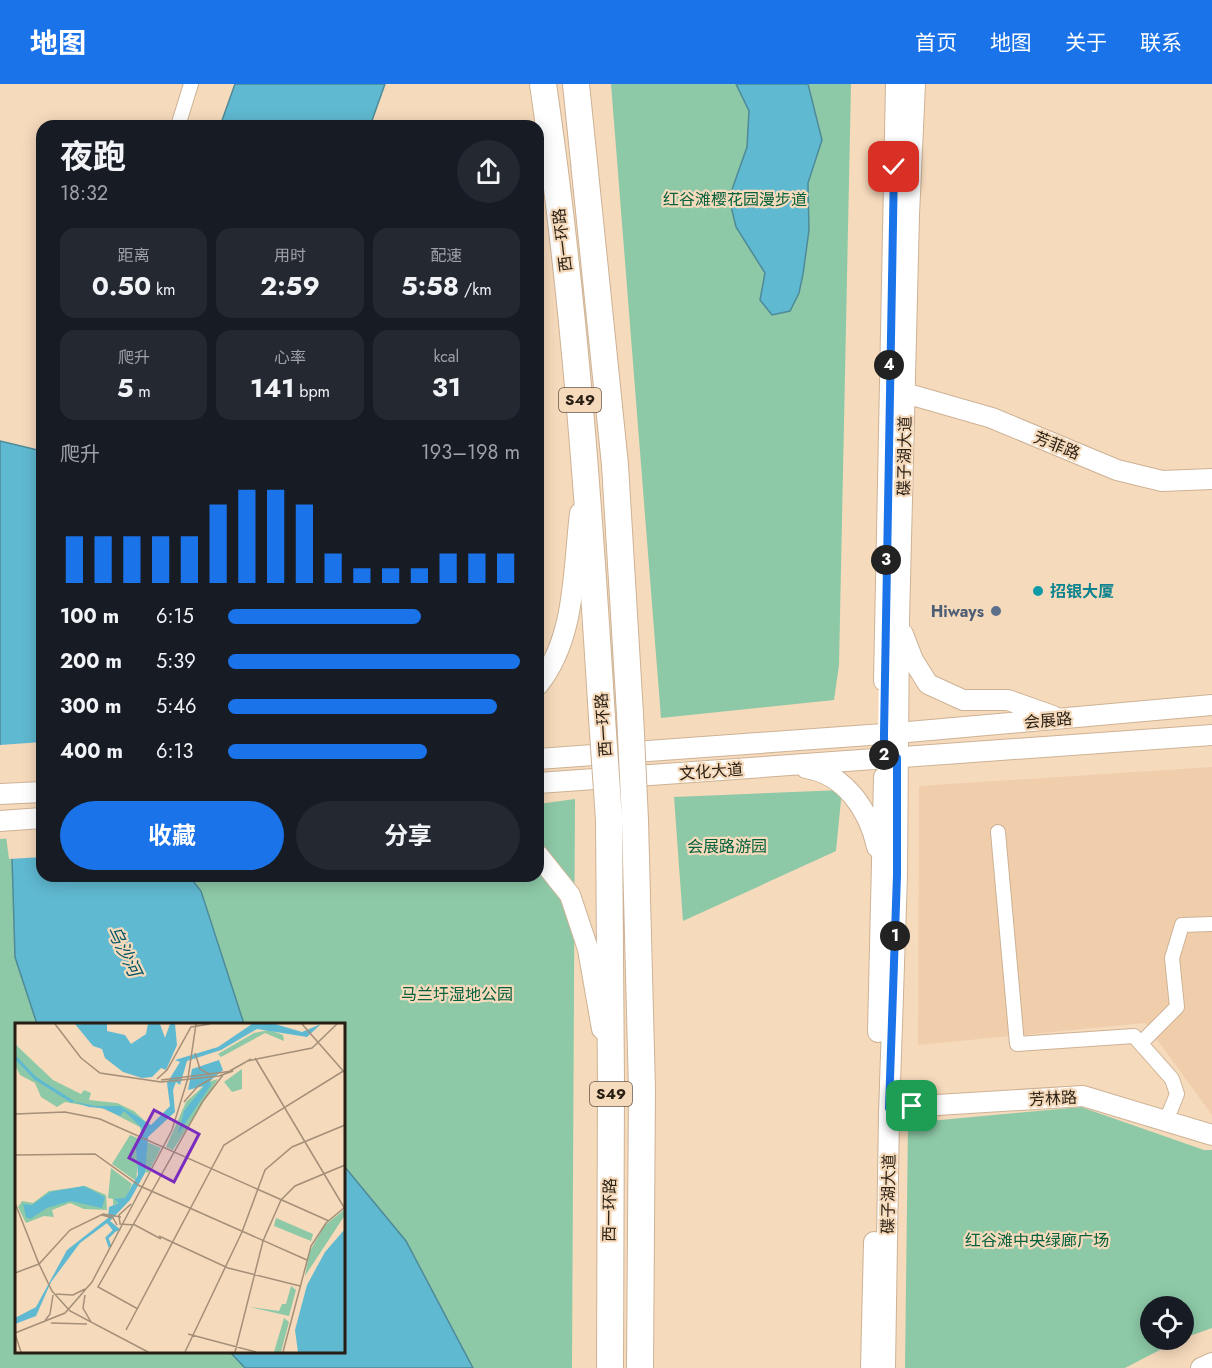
<!DOCTYPE html>
<html lang="zh">
<head>
<meta charset="utf-8">
<style>
  body { margin:0; font-family:Jost,"Noto Sans SC",sans-serif; background:#242831; color:#f1f3f6; height:100vh; display:flex; flex-direction:column; font-size:22px; white-space:nowrap }
  * { box-sizing:border-box; margin:0 }
  p { font-size:20px; color:#9ea1a6 }
  .icon { flex:none; width:33px; height:33px; fill:none; stroke:currentColor; stroke-width:2; stroke-linecap:round; stroke-linejoin:round }
  .map { position:relative; flex:1; overflow:hidden }
  .sheet { position:absolute; left:36px; top:36px; width:508px; height:762px; display:flex; flex-direction:column; background:#171b24; border-radius:18px; box-shadow:0 3px 15px #0003 }
  .sheet>* { flex:none }
  .tools { position:absolute; left:1140px; top:1212px; display:grid; gap:12px }
  .tools a { display:grid; place-items:center; width:54px; height:54px; border-radius:50%; background:#171b24; box-shadow:0 3px 15px #0003; font-size:30px }
  .pin { position:absolute; display:grid; place-items:center; width:51px; height:51px; color:#fff; margin:-26px; border-radius:12px; box-shadow:0 3px 9px #0006 }
  .km { position:absolute; width:30px; height:30px; margin:-15px; border-radius:50%; background:#222; color:#fff; font-size:16px; line-height:30px; text-align:center }
  .round { display:grid; place-items:center; flex:none; width:63px; height:63px; border-radius:32px; background:#242831 }
  .overview { display:flex; align-items:center; justify-content:space-between; height:102px; padding:0 24px }
  h1 { font-size:33px; font-weight:700; line-height:45px }
  .figures { display:grid; grid-template-columns:repeat(3,1fr); gap:9px; height:102px; padding:6px 24px }
  .figures div { display:grid; align-content:center; border-radius:15px; background:#242831; text-align:center }
  .figures b { font-size:26px; font-weight:700 }
  .figures small { font-size:16px; font-weight:400 }
  .figures p { font-size:16px }
  .chart { height:168px; padding:12px 24px }
  .chart p { display:flex; justify-content:space-between }
  .chart svg { width:100%; height:108px; margin-top:6px; stroke:#1a73e8; stroke-width:6 }
  .primary-button { display:flex; gap:12px; margin-top:auto; padding:12px 24px }
  .primary-button a { flex:1; height:69px; border-radius:36px; background:#1a73e8; color:#fff; font-size:24px; font-weight:700; line-height:69px; text-align:center }
  .primary-button a+a { background:#242831; color:#f1f3f6 }
  ul { padding:0 24px; list-style:none; font-size:20px }
  li { display:grid; grid-template-columns:96px 72px 1fr; align-items:center; height:45px }
  li i { height:15px; border-radius:8px; background:#1a73e8 }
  header { display:flex; align-items:center; gap:36px; box-sizing:border-box; height:84px; padding:0 30px; background:#1a73e8; color:#fff }
  header strong { font-size:28px }
  nav { display:flex; gap:33px; margin-inline-start:auto; font-size:21px }
  .map>svg:first-child { display:block }
</style>
</head>
<body>
<header>
<strong>地图</strong>
<nav><a>首页</a><a>地图</a><a>关于</a><a>联系</a></nav>
</header>
<div class="map">
<svg width="1212" height="1284" viewBox="0 0 1212 1284">
  <rect width="100%" height="100%" fill="#f6dabc"/>
  <path fill="#f0ceab" d="M1212,683V1031L1145,939L918,961L919,702Z"/>
  <path fill="#8dc9a7" d="M611,0H851L839,581L834,616L661,634Z
    M842,706L836,767L683,837L674,713Z
    M575,715L572,1284H446L344,1119V940H220L173,792H538L539,720Z
    M16,754L44,940H16V1268H244L259,1284H0V755Z
    M1081,1023L1204,1066H1212V1244L1184,1254V1222H1150V1256H1179L1125,1284H905L908,1039Z"/>
  <path fill="#5fb9d1" stroke="#4e8a98" stroke-width="1.5" d="M235,0H385L370,42H220Z
    M736,0H808L822,56L808,99L809,146L803,190L799,209L790,227L772,231L760,216L765,189L736,143L729,114L747,63L749,27Z
    M0,357L42,367V792H189L201,807L244,940H37L15,873L12,773L0,681Z
    M344,1082L406,1157L473,1284H245L230,1268H344Z"/>
  <path fill="#f6dabc" d="M42,658V773L9,775L0,705V661Z"/>
  <g fill="none" stroke-linecap="round" stroke-linejoin="round">
    <defs>
      <path id="street" d="M178,42L191,0
        M998,748L1017,960L1134,952L1172,995L1177,1010L1166,1037
        M1141,959L1177,923L1172,874L1182,841L1212,840"/>
      <path id="secondary" d="M905,309L992,334L1117,386L1162,397L1212,395
        M903,550L913,576L928,600L963,616H1008L1053,632
        M884,597L896,0
        M538,601C576,554 573,487 580,429
        M538,675L897,649L1212,621
        M806,684C845,690 869,726 877,763
        M538,699L1212,651
        M0,710L42,708
        M0,737L42,734
        M538,771L570,811L588,865L602,945
        M878,948L884,693
        M889,1024L1083,1012L1212,1051
        M871,1284L874,1158
        M885,1284L889,1030L897,791L899,537L909,131L915,0
        M1201,1284L1212,1279"/>
      <path id="highway" d="M543,0C574,210 589,422 602,634
        M576,0L615,381L630,630
        M609,736L611,1001L610,1284
        M635,736L642,1006L640,1284"/>
    </defs>
    <use href="#street" stroke="#cdb295" stroke-width="16"/>
    <use href="#secondary" stroke="#cdb295" stroke-width="22"/>
    <use href="#highway" stroke="#cdb295" stroke-width="28"/>
    <use href="#street" stroke="#fff" stroke-width="14"/>
    <use href="#secondary" stroke="#fff" stroke-width="20"/>
    <use href="#highway" stroke="#fff" stroke-width="26"/>
    <defs>
      <path id="highway-bridge" d="M630,630L635,736
        M602,634L609,736"/>
    </defs>
    <use href="#highway-bridge" stroke="#cdb295" stroke-width="28" stroke-linecap="butt"/>
    <use href="#highway-bridge" stroke="#fff" stroke-width="26"/>
  </g>
  <g fill="none" stroke-linecap="round" stroke-linejoin="round">
    <defs>
      <path id="route" d="M894,83L884,650V675L897,674V791L889,1024L912,1022"/>
    </defs>
    <use href="#route" stroke="#fff" stroke-width="12"/>
    <use href="#route" stroke="#1a73e8" stroke-width="8"/>
  </g>
  <circle fill="#0f9aa8" stroke="#f6dabc" stroke-width="2" cx="1038" cy="507" r="6"/>
  <circle fill="#5c6f8a" stroke="#f6dabc" stroke-width="2" cx="996" cy="527" r="6"/>
  <g text-anchor="middle" stroke-width="4.5" stroke-linejoin="round" paint-order="stroke">
    <g fill="#f6dabc" stroke="#665646" stroke-width="1.5">
      <rect x="559" y="304" width="42" height="24" rx="4.5"/>
      <rect x="590" y="998" width="42" height="24" rx="4.5"/>
    </g>
    <g font-size="15" font-weight="bold" fill="#281e13">
      <text x="580" y="321">S49</text>
      <text x="611" y="1015">S49</text>
    </g>
    <g font-size="16" fill="#04613d" stroke="#f6dabc">
      <text x="735" y="121">红谷滩樱花园漫步道</text>
      <text x="727" y="768">会展路游园</text>
      <text x="457" y="916">马兰圩湿地公园</text>
      <text x="1037" y="1162">红谷滩中央绿廊广场</text>
    </g>
    <g font-size="16" fill="#281e13" stroke="#f6dabc">
      <text transform="translate(562 156) rotate(-97)" y="6">西一环路</text>
      <text transform="translate(1057 361) rotate(22)" y="6">芳菲路</text>
      <text transform="translate(904 372) rotate(-89)" y="6">碟子湖大道</text>
      <text transform="translate(1048 636) rotate(-5)" y="6">会展路</text>
      <text transform="translate(603 641) rotate(-94)" y="6">西一环路</text>
      <text transform="translate(711 687) rotate(-4)" y="6">文化大道</text>
      <text transform="translate(1053 1014) rotate(-3)" y="6">芳林路</text>
      <text transform="translate(888 1110) rotate(-89)" y="6">碟子湖大道</text>
      <text transform="translate(609 1126) rotate(-89)" y="6">西一环路</text>
    </g>
    <g font-size="16" font-weight="bold" fill="#0d838f" stroke="#f6dabc" text-anchor="start">
      <text x="1050" y="513">招银大厦</text>
    </g>
    <g font-size="16" font-weight="bold" fill="#4e5e75" stroke="#f6dabc" text-anchor="end">
      <text x="984" y="533">Hiways</text>
    </g>
    <g font-size="18" font-style="italic" fill="#035566" stroke="#f6dabc">
      <text transform="translate(124 867) rotate(64)" y="6">乌沙河</text>
    </g>
  </g>
  <g transform="translate(15 939)">
    <rect width="330" height="330" fill="#f6dabc"/>
    <path d="M254,7L268,12L269,18L250,10L206,34L203,31L239,10ZM0,21L38,57L66,71L69,67L76,70L74,77L102,80L119,88L133,101L127,112L125,104L90,86L50,79L42,84L26,74L20,60L5,52L0,42ZM227,46V66L217,69L209,59ZM203,56L158,127L151,124L171,79L193,59ZM115,112L125,116L121,158L97,141ZM130,118L146,125L133,150L130,149ZM96,145L117,161L109,179L94,183L98,182V176L93,175ZM70,163L91,172L92,187L69,186L55,180L37,187L39,194L29,193L11,200L3,184L7,178L18,180L34,168ZM330,186V192L290,253L294,230L309,203ZM261,195L298,211L296,218L259,203ZM276,263L281,267L274,293L235,284L264,288L267,281H271ZM269,295L274,299L266,329H259Z" fill="#8dc9a7"/>
    <path d="M60,1H92V8L110,12L116,21L131,11L133,1H145L150,15L155,1H160L162,22L151,47L146,45L137,54L127,55L108,49L90,35L87,26L78,23ZM237,1H260L287,9L306,1L292,14L242,6L206,27L172,38L165,62L161,59L158,67L160,89L133,114L130,150L115,177L95,198L106,207L99,209L92,200L65,220L36,259L21,293L0,301V295L21,284L52,227L93,195L94,184L104,180L99,176L110,175L123,152L121,125L127,105L109,88L105,93L87,85L74,84L56,78L80,83H105L136,102L155,83L152,60L165,39L160,37L203,24ZM204,37L208,47L195,58L196,62L163,111L169,88L189,63L173,67L177,46ZM69,163L90,174L87,185L55,178L32,185L15,196L11,194L8,181L17,182L35,169ZM330,206V329H283L280,307L292,262L310,229Z" fill="#5fb9d1"/>
    <path fill="none" stroke="#5fb9d1" stroke-width="3" d="M0,34L20,55L58,79M95,224L92,215L100,207L98,205"/>
    <path fill="none" stroke="#a48f78" stroke-width="1.5" d="M40,1L66,35L85,50L146,59M287,1L330,50M180,30L185,46L196,52M240,35L330,186M232,38L297,25L322,1M213,49L236,36M142,56L152,47L176,4L195,1M146,59L204,53L218,48L146,57M169,79L183,63L196,56M0,91L50,89L85,96L314,198M0,132L80,131L125,163L292,237M0,180L24,241L55,207L88,191L106,194M116,181L104,192L105,201L120,202L146,216M87,192L98,195L102,202M144,213L213,245L285,263M0,250L24,241L37,268L55,288L133,329M39,271L58,272L70,266M70,272L68,285L76,299M123,286L83,264L188,78L208,52M29,299L35,291L38,272M36,300L72,301M111,307L209,122L330,47M0,310L50,290L77,259L157,107L173,55L181,1M0,311L6,329M173,311L241,329M170,329L227,209L250,147L277,124L330,102M220,329L248,218L266,177L280,163L330,142M268,329L296,223L311,200L330,184"/>
    <path fill="#7b2cbf" fill-opacity="0.15" stroke="#7b2cbf" stroke-width="3" d="M139,87L184,111L159,159L114,135Z"/>
    <rect width="330" height="330" fill="none" stroke="#281e13" stroke-width="3"/>
  </g>
</svg>
<div class="tools">
<a><svg class="icon" aria-label="locate" viewBox="0 0 24 24"><circle cx="12" cy="12" r="6"/><path d="M12 2v4M12 18v4M2 12h4M18 12h4"/></svg></a>
</div>
<div class="pin" style="left:912px;top:1022px;background:#1e9e55"><svg class="icon" aria-label="arrive" viewBox="0 0 24 24"><path d="M6 21V4h12l-3 4 3 4H6"/></svg></div>
<div class="pin" style="left:894px;top:83px;background:#d93025"><svg class="icon" aria-label="check" viewBox="0 0 24 24"><path d="M5 12l5 5 9-10"/></svg></div>
<b class="km" style="left:895px;top:852px">1</b>
<b class="km" style="left:884px;top:671px">2</b>
<b class="km" style="left:886px;top:476px">3</b>
<b class="km" style="left:889px;top:281px">4</b>
<section class="sheet">
<div class="overview"><div><h1>夜跑</h1><p>18:32</p></div><a class="round"><svg class="icon" aria-label="share" viewBox="0 0 24 24"><path d="M12 15V3M7 8l5-5 5 5M5 13v7h14v-7"/></svg></a></div>
<div class="figures">
<div><p>距离</p><b>0.50<small> km</small></b></div>
<div><p>用时</p><b>2:59</b></div>
<div><p>配速</p><b>5:58<small> /km</small></b></div>
</div>
<div class="figures">
<div><p>爬升</p><b>5<small> m</small></b></div>
<div><p>心率</p><b>141<small> bpm</small></b></div>
<div><p>kcal</p><b>31</b></div>
</div>
<div class="chart"><p><span>爬升</span>193–198 m</p>
<svg viewBox="0 0 160 44" preserveAspectRatio="none"><path d="M5 44V25M15 44V25M25 44V25M35 44V25M45 44V25M55 44V12M65 44V6M75 44V6M85 44V12M95 44V32M105 44V38M115 44V38M125 44V38M135 44V32M145 44V32M155 44V32"/></svg>
</div>
<ul>
<li><b>100 m</b>6:15<i style="width:66%"></i></li>
<li><b>200 m</b>5:39<i style="width:100%"></i></li>
<li><b>300 m</b>5:46<i style="width:92%"></i></li>
<li><b>400 m</b>6:13<i style="width:68%"></i></li>
</ul>
<div class="primary-button"><a>收藏</a><a>分享</a></div>
</section>
</div>
</body>
</html>
